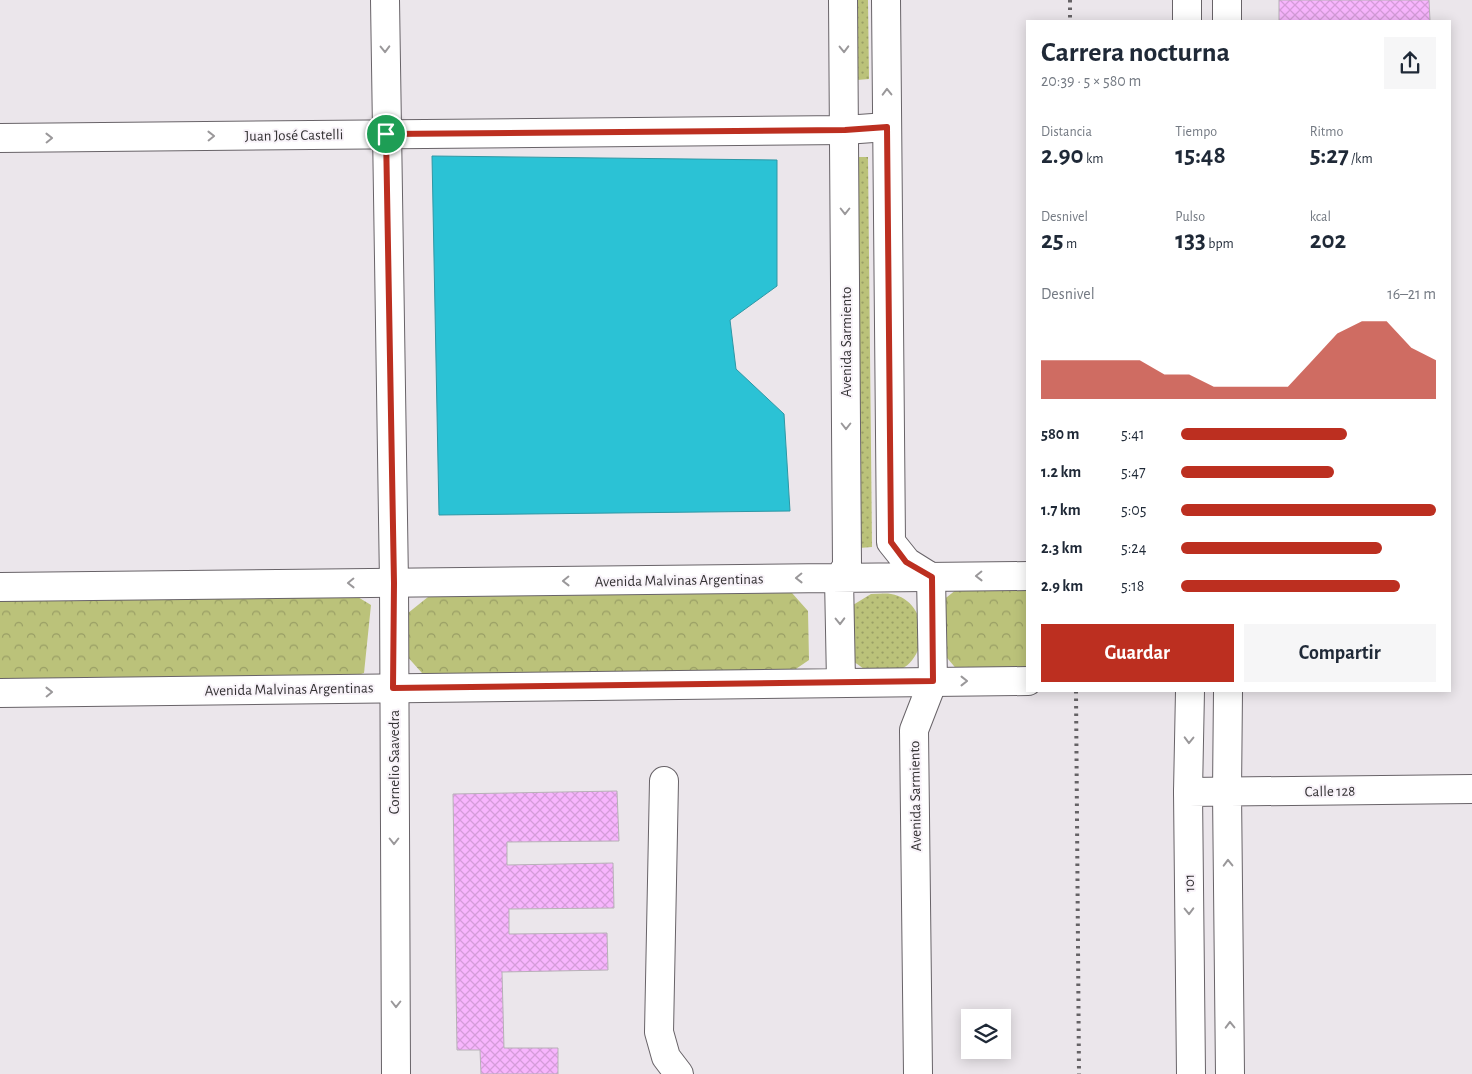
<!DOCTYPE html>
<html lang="es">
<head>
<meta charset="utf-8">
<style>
  body { margin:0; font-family:"Alegreya Sans",sans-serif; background:#f6f6f7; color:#1f2937; height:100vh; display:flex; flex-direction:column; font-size:19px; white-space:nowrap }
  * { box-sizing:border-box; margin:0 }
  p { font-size:16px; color:#747a83 }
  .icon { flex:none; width:28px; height:28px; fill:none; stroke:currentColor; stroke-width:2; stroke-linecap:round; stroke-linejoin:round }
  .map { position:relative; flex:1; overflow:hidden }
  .panel { position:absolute; left:1026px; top:20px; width:425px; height:672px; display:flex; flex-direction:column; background:#fff; border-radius:0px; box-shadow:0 2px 12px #0003 }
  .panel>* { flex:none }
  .controls { position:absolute; left:961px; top:1009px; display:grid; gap:10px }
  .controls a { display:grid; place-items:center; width:50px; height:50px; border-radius:0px; background:#fff; box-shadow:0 2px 12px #0003; font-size:25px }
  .pin { position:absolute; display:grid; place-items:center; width:42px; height:42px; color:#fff; margin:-21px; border:2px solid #fff; border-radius:50%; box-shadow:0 1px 5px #0007 }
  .round { display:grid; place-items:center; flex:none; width:52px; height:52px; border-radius:0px; background:#f6f6f7 }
  .head { display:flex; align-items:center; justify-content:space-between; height:85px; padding:0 15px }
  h1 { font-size:28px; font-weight:700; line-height:38px }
  .stats { display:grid; grid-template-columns:repeat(3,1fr); gap:8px; height:85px; padding:5px 15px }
  .stats div { display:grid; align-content:center }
  .stats b { font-size:25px; font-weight:700 }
  .stats small { font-size:14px; font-weight:400 }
  .stats p { font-size:14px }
  .chart { height:140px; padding:10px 15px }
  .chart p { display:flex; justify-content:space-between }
  .chart svg { width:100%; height:90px; margin-top:5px; fill:#bc2f20; opacity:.7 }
  .button { display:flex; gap:10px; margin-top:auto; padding:10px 15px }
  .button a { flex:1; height:58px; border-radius:0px; background:#bc2f20; color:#fff; font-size:20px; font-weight:700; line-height:58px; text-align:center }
  .button a+a { background:#f6f6f7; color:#1f2937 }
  ul { padding:0 15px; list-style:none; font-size:16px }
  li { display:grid; grid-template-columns:80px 60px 1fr; align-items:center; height:38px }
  li i { height:12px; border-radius:6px; background:#bc2f20 }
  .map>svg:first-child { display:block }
</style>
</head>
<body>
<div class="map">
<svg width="1472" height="1074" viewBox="0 0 1472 1074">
  <defs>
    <pattern id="grass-dots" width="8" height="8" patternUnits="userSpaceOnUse" patternTransform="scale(1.25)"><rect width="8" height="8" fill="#bbc27a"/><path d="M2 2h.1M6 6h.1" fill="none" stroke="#999e65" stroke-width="1.8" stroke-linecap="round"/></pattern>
    <pattern id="park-crowns" width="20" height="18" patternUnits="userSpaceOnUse" patternTransform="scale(1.25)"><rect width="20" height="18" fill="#bbc27a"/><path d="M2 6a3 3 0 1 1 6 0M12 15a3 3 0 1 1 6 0" fill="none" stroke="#999e65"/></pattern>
    <pattern id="building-cross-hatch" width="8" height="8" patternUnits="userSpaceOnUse" patternTransform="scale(1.25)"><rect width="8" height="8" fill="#f7b5fd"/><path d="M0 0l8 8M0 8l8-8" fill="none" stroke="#d49cd9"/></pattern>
  </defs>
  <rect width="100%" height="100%" fill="#ebe6eb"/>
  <path fill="url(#grass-dots)" d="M856,0H868L869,79L857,80Z
    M855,157H868L872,547L859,548Z
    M871,594C878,594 885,593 891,594C934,601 930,672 886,673C881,673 875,674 870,672C865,670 859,665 854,662L843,623L853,605Z"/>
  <path fill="url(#park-crowns)" d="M1027,589V671L959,672L937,646L938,604L956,590Z
    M348,591L371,605L364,673L334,683L0,679V597Z
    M792,593L808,611L809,660L787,675L430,682L405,654L408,613L428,597Z"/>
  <path fill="#2bc2d5" stroke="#2e97a5" d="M432,156L777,160V286L730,320L736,369L784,414L790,511L439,515Z"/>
  <path fill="url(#building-cross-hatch)" stroke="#b7b1b7" d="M1279,0H1429L1430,21H1279Z
    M617,791L619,841L507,842V865L613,863L614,908L509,909V934L607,933L608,970L502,972L504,1048H558V1074H481L480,1050H457L453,794Z"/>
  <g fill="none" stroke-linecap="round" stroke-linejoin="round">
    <defs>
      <path id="minor" d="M385,0L394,583L396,1074
        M0,138L845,130L887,127
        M664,781L659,1032L666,1057L679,1074
        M1227,792L1230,1074
        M918,1074L914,730L933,681L931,577
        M1191,1074L1188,792L1472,789"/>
      <path id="major" d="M886,0L891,542L907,562L931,577
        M1187,0V21
        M1227,0V21
        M0,587L1028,576
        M841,682L839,578L847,566L843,0
        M0,693L1028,681
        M1188,792L1190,691
        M1227,792L1228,691"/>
    </defs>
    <use href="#minor" stroke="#686368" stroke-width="30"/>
    <use href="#major" stroke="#686368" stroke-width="30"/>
    <use href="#minor" stroke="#fff" stroke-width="28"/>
    <use href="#major" stroke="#fff" stroke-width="28"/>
    <path stroke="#656265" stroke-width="4" stroke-dasharray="2.5 5" stroke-linecap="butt" d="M1070,0V21
      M1076,691L1079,1074"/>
  </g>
  <defs><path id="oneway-chevron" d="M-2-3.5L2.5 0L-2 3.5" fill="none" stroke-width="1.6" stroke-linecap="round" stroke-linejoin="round" transform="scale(1.25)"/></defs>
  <g stroke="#9a989a">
    <use href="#oneway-chevron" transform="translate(385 49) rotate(89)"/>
    <use href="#oneway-chevron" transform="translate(844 49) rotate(89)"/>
    <use href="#oneway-chevron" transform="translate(887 92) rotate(-91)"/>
    <use href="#oneway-chevron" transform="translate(211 136) rotate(-1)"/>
    <use href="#oneway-chevron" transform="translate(49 138) rotate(-1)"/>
    <use href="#oneway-chevron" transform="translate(845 211) rotate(90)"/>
    <use href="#oneway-chevron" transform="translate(846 426) rotate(90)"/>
    <use href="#oneway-chevron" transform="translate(979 576) rotate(179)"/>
    <use href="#oneway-chevron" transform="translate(799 578) rotate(179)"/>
    <use href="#oneway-chevron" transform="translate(566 581) rotate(179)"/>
    <use href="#oneway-chevron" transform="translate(351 583) rotate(179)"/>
    <use href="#oneway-chevron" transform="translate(840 621) rotate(89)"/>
    <use href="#oneway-chevron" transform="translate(964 681)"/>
    <use href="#oneway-chevron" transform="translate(49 692) rotate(-1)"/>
    <use href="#oneway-chevron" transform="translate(1189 740) rotate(91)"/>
    <use href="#oneway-chevron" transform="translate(394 841) rotate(90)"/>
    <use href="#oneway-chevron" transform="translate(1228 863) rotate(-91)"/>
    <use href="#oneway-chevron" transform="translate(1189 911) rotate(89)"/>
    <use href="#oneway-chevron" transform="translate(396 1004) rotate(90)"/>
    <use href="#oneway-chevron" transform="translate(1230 1025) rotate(-91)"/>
  </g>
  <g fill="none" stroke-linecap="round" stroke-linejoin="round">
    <defs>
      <path id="route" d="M887,127L891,542L906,562L932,577L933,681L393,688L394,583L386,134L845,130Z"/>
    </defs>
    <use href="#route" stroke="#fff" stroke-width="10"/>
    <use href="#route" stroke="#bc2f20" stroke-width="6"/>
  </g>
  <g text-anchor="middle" stroke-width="4" stroke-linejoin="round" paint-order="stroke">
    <g font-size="15" fill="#343234" stroke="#f8f3f9">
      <text transform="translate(294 135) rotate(-1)" y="5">Juan José Castelli</text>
      <text transform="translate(846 342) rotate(-90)" y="5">Avenida Sarmiento</text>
      <text transform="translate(679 580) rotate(-1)" y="5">Avenida Malvinas Argentinas</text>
      <text transform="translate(289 689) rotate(-1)" y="5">Avenida Malvinas Argentinas</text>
      <text transform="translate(394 762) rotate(-90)" y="5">Cornelio Saavedra</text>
      <text transform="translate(1330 791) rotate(-1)" y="5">Calle 128</text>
      <text transform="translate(915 796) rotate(-91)" y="5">Avenida Sarmiento</text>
      <text transform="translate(1189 883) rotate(-91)" y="5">101</text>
    </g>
  </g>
</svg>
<div class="controls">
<a><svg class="icon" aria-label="layers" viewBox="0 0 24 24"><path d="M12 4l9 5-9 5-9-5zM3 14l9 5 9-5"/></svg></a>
</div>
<div class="pin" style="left:386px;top:134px;background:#1e9e55"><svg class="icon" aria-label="arrive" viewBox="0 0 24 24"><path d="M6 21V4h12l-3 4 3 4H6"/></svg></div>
<section class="panel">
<div class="head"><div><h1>Carrera nocturna</h1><p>20:39 · 5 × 580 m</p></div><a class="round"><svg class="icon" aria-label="share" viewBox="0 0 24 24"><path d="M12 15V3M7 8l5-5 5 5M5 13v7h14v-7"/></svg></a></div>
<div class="stats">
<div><p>Distancia</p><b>2.90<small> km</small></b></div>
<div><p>Tiempo</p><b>15:48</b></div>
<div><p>Ritmo</p><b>5:27<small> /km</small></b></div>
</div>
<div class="stats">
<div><p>Desnivel</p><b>25<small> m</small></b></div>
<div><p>Pulso</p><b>133<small> bpm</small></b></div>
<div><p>kcal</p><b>202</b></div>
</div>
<div class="chart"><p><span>Desnivel</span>16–21 m</p>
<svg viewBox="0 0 160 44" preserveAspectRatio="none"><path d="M0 44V25L10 25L20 25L30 25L40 25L50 32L60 32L70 38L80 38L90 38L100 38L110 25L120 12L130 6L140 6L150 19L160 25V44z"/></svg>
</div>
<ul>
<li><b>580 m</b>5:41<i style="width:65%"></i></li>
<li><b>1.2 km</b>5:47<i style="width:60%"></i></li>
<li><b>1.7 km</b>5:05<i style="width:100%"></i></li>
<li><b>2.3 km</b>5:24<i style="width:79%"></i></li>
<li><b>2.9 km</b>5:18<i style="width:86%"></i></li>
</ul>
<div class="button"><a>Guardar</a><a>Compartir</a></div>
</section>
</div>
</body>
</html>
